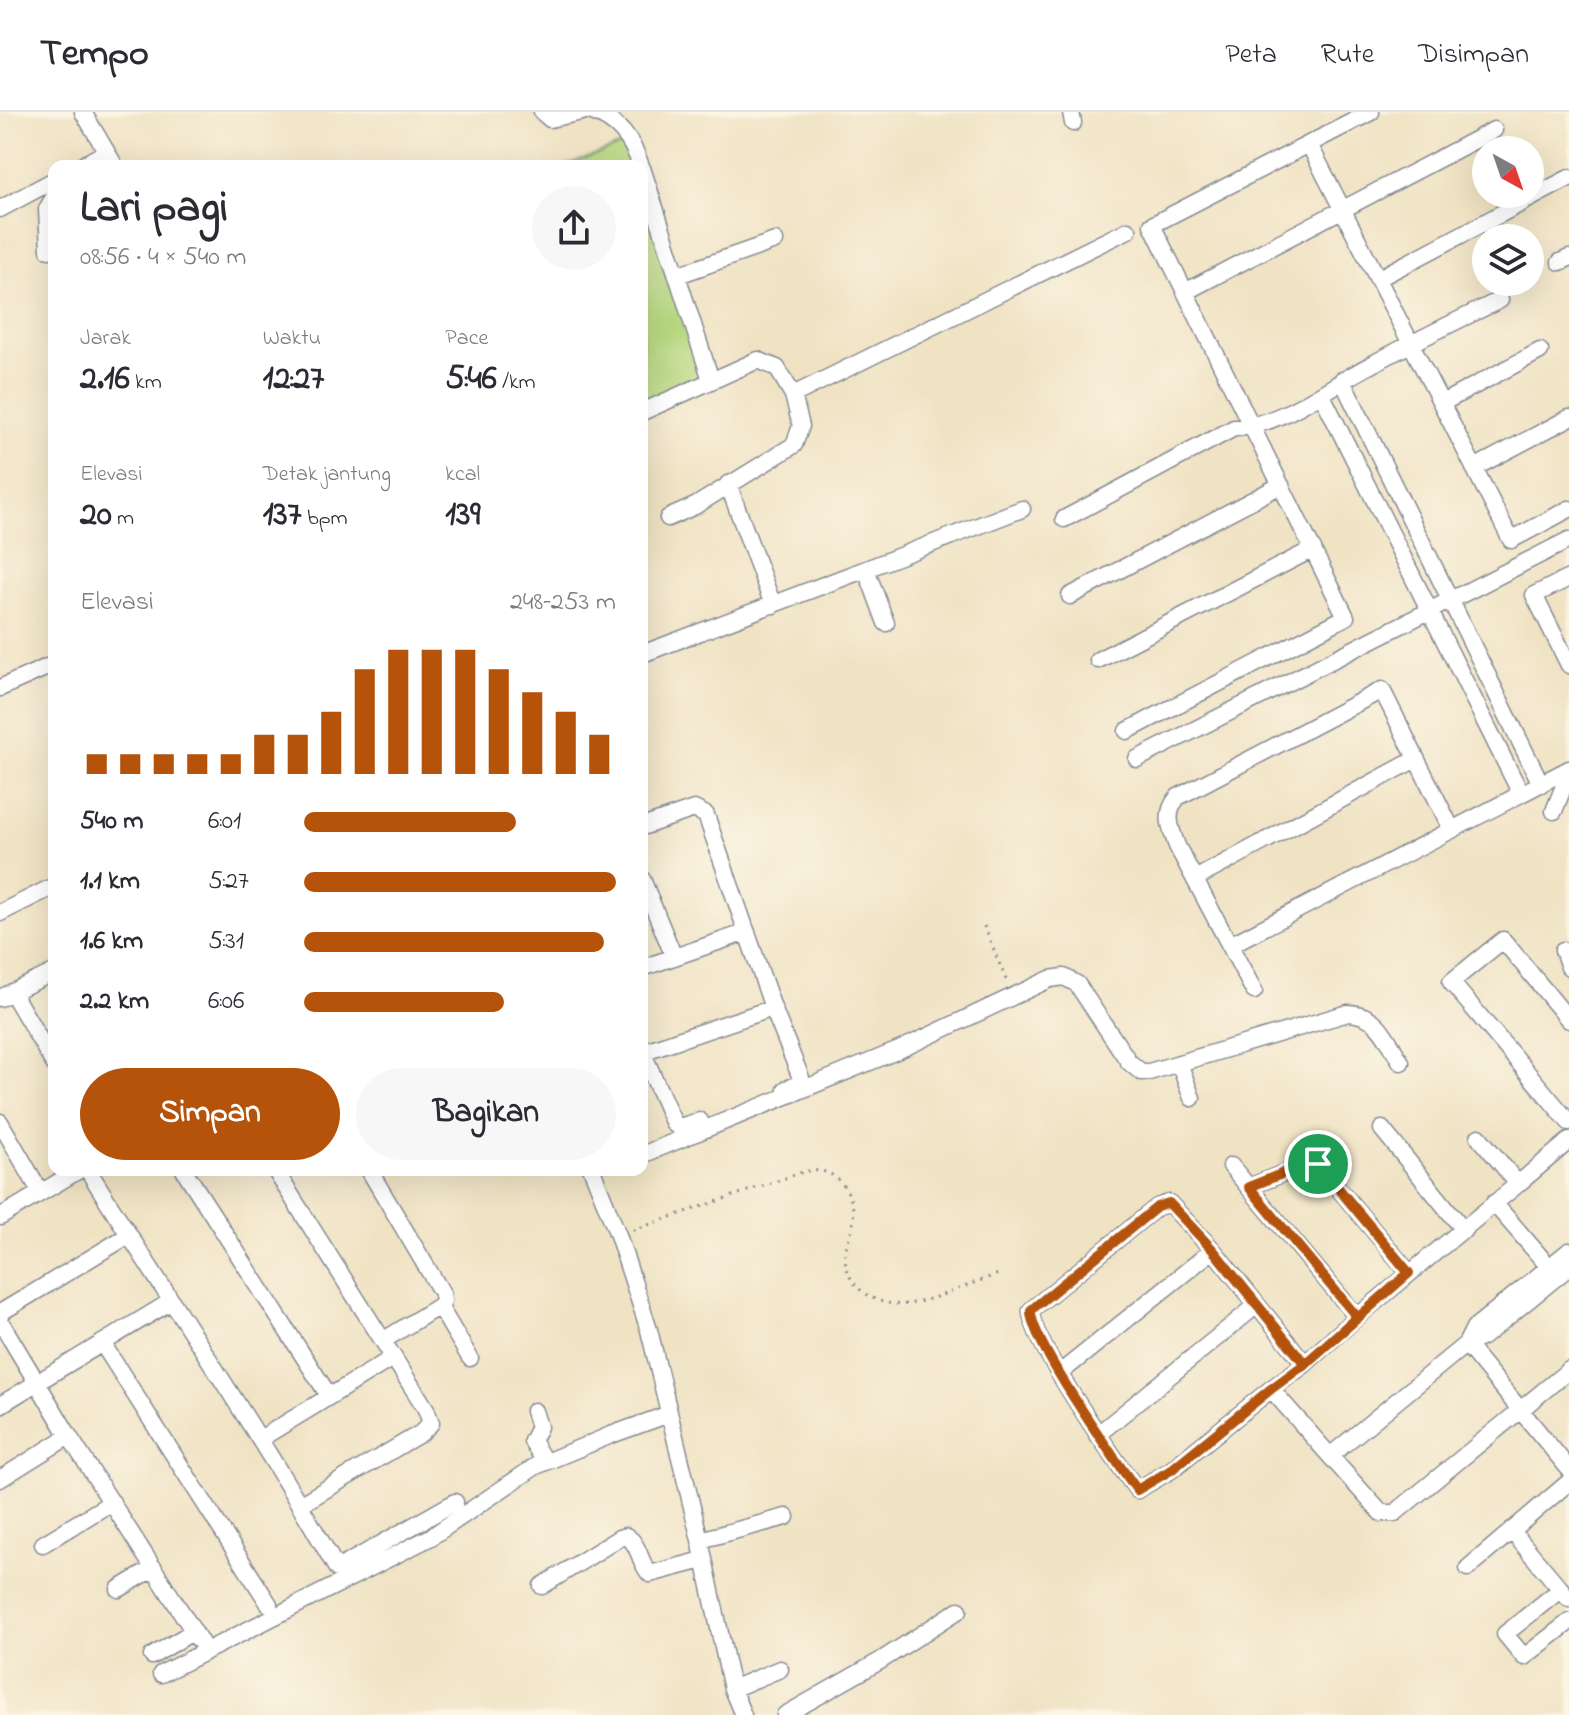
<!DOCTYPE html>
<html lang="id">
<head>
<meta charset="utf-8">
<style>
  body { margin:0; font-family:"Indie Flower",sans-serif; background:#f7f7f7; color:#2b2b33; height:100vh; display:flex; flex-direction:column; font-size:30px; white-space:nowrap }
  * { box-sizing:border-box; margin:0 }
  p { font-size:26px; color:#7c7c81 }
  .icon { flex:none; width:44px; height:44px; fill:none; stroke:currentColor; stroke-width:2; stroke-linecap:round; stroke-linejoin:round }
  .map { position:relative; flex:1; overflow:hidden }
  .drawer { position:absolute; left:48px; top:48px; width:600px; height:1016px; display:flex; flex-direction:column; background:#fff; border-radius:16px; box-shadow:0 8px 32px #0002 }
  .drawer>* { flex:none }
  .needle { width:52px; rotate:140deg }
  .tools { position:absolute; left:1472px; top:24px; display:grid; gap:16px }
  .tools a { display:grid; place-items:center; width:72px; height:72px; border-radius:50%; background:#fff; box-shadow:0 8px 32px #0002; font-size:40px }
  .pin { position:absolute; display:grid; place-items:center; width:68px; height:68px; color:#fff; margin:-34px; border:4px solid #fff; border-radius:50%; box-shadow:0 2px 8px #0007 }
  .round { display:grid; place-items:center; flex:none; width:84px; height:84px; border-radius:42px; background:#f7f7f7 }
  .summary { display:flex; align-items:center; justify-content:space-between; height:136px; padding:0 32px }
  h1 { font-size:44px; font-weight:700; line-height:60px }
  .figures { display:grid; grid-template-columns:repeat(3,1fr); gap:12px; height:136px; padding:8px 32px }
  .figures div { display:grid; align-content:center }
  .figures b { font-size:34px; font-weight:700 }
  .figures small { font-size:22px; font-weight:400 }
  .figures p { font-size:22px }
  .chart { height:224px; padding:16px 32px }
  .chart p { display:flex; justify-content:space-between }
  .chart svg { width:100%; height:144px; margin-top:8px; stroke:#b45309; stroke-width:6 }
  .primary-button { display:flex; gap:16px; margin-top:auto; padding:16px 32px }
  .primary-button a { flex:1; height:92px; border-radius:48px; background:#b45309; color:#fff; font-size:32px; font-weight:700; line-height:92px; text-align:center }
  .primary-button a+a { background:#f7f7f7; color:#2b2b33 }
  ul { padding:0 32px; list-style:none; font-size:26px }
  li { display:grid; grid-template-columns:128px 96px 1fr; align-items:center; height:60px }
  li i { height:20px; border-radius:10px; background:#b45309 }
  header { display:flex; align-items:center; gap:48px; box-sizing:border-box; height:112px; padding:0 40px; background:#fff; border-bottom:2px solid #e1e1e2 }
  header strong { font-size:38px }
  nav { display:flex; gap:44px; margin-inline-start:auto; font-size:28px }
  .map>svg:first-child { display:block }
</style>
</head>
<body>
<header>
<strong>Tempo</strong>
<nav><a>Peta</a><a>Rute</a><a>Disimpan</a></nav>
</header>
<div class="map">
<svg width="1569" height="1603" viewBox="0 0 1569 1603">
  <rect width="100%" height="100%" fill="#fcf5e5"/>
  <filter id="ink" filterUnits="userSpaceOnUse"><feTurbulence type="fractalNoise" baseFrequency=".0125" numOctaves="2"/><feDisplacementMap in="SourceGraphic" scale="16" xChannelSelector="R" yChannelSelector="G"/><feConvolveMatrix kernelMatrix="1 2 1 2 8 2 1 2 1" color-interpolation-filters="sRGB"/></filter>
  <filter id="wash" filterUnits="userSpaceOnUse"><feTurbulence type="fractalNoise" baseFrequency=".006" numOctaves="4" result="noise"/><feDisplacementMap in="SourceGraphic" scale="32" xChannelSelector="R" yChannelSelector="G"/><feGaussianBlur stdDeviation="1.8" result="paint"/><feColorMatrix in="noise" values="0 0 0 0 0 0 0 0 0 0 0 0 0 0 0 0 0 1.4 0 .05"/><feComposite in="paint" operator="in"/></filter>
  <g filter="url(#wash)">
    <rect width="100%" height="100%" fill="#f0e3c4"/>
    <path fill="#b6d77f" stroke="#68836e" stroke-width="2" d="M625,32L632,54H564Z
      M642,82L705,266L642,292Z"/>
  </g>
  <g filter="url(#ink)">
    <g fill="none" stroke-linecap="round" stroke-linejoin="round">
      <defs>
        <path id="street" d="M83,0L115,54
          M542,0L550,7L582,0
          M592,0C619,9 632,28 641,54
          M1071,0L1073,11
          M1371,0L1309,32L1511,428L1569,397
          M81,54L106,40
          M642,56L711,268
          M0,97L54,68
          M49,138L47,97L54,85
          M1560,150L1569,146
          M678,163L775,129
          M1379,166L1569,66
          M1185,180L1494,18
          M1342,268L1541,672
          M793,283L1128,118
          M1322,283L1521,682
          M1442,291L1540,239
          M642,300L758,248L777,256L793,283L801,314L794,333L695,394L668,406
          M1474,356L1569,306
          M728,372L773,493
          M1064,407L1234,316C1280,314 1327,276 1367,255C1411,231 1456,209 1500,188
          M866,457L1022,397
          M1569,466L1534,483L1569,553
          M1070,484L1281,373
          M642,542L866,457L886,511
          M1098,548L1313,437
          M0,576L54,552
          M1127,619L1346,505L1152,113L1309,32
          M1137,647L1569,428
          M1554,699L1569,661
          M642,715L694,697L706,703L773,896L801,966L799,972L786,977
          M642,767L674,845
          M1195,767L1416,647
          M0,801L54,774
          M1230,833L1569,657
          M1563,838L1569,855
          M642,856L747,820
          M1254,879L1177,734C1170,715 1164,701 1178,685L1382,578L1452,718
          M12,880L54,952
          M0,886L54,860
          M1569,908L1503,828L1451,870L1569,1010
          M642,939L674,1012L679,1015L700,1009
          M642,940L773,896
          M1179,951L1192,986
          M0,1010L41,1081
          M1382,1017L1464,1118
          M642,1043L899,938L1050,867L1064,865L1077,872L1129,950L1141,960H1149L1348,901C1379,902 1386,926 1401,950
          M1231,1054L1357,1205
          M88,1058C171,1191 260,1321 337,1457L455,1390
          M184,1058L329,1284
          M275,1058L426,1297L431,1311L421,1321L301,1392
          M369,1058L442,1181L443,1189L439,1194L384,1228
          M592,1058L618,1123L649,1218L700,1428L732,1577L743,1603
          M1518,1072L1569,1029
          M1249,1075L1309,1051L1318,1052L1409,1161
          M1494,1091L1556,1163
          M0,1105L79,1058
          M1569,1139L1474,1216L1466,1232L1330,1344L1381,1401H1395L1569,1258
          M1569,1155L1483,1225L1466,1232L1569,1357
          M439,1194L470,1246
          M0,1201L129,1123
          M0,1209L69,1324L201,1531
          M102,1231L269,1492
          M1305,1252L1213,1138L1169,1091L1157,1095L1031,1198C1029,1226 1116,1349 1137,1378L1171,1358L1271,1277L1305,1252L1357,1205L1518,1072L1479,1025
          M1060,1261L1213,1138
          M1271,1277L1330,1344
          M0,1293L170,1190
          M534,1299L539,1315L532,1329L545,1350
          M1097,1323L1257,1193
          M260,1327L394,1245
          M0,1367L69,1324
          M1511,1418L1569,1487
          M700,1428L786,1405
          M43,1432L112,1390
          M1468,1456L1569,1370
          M542,1474L619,1426L626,1424C640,1432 639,1451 650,1462L703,1448
          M119,1477L154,1456
          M1561,1477L1505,1522L1524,1545L1569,1510
          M152,1544L194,1519
          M161,1562L431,1425L536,1354L611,1323L669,1302
          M732,1577L780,1557
          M785,1603L880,1549L959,1498"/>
      </defs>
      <use href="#street" stroke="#868991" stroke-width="19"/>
      <path stroke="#868991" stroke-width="3" stroke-dasharray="2 6" stroke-linecap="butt" d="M984,814L1007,870
        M633,1118L806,1059C812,1059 820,1058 825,1060C845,1066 856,1091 853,1110C852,1122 844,1134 845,1146C847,1178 878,1195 907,1192C933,1189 974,1170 1001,1161"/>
      <use href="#street" stroke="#fff" stroke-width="16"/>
    </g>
  </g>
  <g fill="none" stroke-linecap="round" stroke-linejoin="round" filter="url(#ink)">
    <defs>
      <path id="route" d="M1318,1052L1409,1161L1305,1252L1213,1138L1169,1091L1157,1095L1031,1198C1029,1227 1116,1349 1137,1378L1171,1358L1271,1277L1305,1252L1357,1205L1249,1075L1299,1055L1318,1052"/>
    </defs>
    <use href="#route" stroke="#fff" stroke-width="16"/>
    <use href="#route" stroke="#b45309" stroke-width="10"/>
  </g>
</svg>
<div class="tools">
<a><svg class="needle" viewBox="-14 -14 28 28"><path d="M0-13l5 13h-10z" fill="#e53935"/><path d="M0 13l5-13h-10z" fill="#7c7c81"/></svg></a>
<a><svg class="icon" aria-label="layers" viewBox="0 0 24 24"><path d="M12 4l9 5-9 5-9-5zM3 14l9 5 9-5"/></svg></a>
</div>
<div class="pin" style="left:1318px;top:1052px;background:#1e9e55"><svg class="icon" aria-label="arrive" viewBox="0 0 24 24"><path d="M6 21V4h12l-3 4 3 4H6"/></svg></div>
<section class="drawer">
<div class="summary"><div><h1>Lari pagi</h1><p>08:56 · 4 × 540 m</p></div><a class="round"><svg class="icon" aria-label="share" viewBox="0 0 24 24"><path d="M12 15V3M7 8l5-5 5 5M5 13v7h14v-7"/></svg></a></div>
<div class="figures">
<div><p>Jarak</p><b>2.16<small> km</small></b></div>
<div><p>Waktu</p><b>12:27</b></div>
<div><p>Pace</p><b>5:46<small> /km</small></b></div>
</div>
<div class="figures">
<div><p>Elevasi</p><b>20<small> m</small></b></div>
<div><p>Detak jantung</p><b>137<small> bpm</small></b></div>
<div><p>kcal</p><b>139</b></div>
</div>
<div class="chart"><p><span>Elevasi</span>248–253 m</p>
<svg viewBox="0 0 160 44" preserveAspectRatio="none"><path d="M5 44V38M15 44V38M25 44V38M35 44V38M45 44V38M55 44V32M65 44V32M75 44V25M85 44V12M95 44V6M105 44V6M115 44V6M125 44V12M135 44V19M145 44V25M155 44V32"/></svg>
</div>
<ul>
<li><b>540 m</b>6:01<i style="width:68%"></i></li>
<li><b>1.1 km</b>5:27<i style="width:100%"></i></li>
<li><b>1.6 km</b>5:31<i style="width:96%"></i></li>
<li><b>2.2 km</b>6:06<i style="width:64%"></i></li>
</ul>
<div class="primary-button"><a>Simpan</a><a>Bagikan</a></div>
</section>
</div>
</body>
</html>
